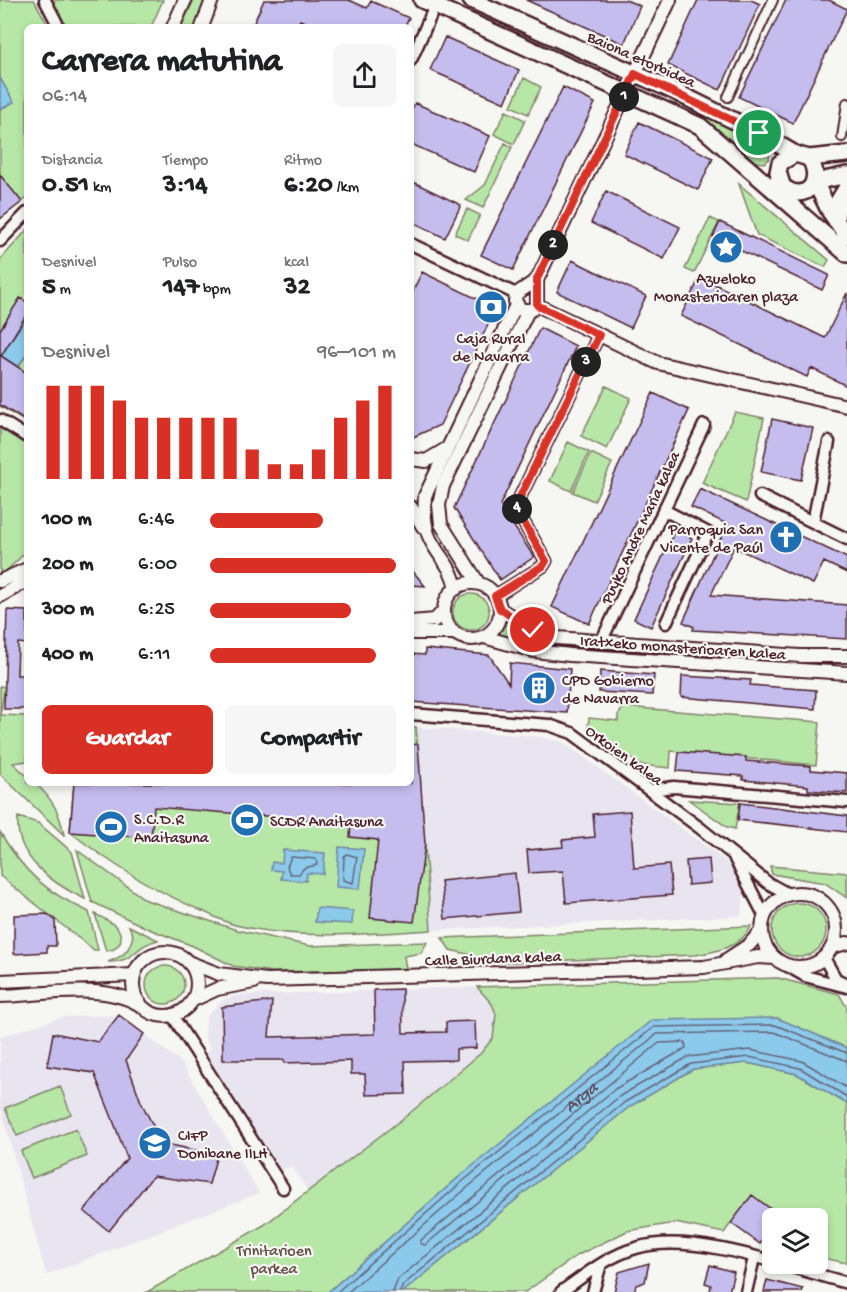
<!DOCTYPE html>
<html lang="es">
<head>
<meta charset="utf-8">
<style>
  body { margin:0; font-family:"Gochi Hand",sans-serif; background:#f6f6f6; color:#202124; height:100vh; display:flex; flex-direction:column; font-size:22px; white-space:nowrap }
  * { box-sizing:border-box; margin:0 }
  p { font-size:20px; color:#757577 }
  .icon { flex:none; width:33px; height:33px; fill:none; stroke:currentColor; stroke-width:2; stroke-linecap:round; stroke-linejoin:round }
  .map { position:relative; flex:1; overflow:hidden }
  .side { position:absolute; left:24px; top:24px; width:390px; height:762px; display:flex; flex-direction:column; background:#fff; border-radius:9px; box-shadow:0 3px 9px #0003 }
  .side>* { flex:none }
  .buttons { position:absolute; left:762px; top:1208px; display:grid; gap:12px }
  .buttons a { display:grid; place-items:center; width:66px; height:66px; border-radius:9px; background:#fff; box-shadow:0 3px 9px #0003; font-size:30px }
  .pin { position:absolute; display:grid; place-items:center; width:51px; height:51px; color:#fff; margin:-26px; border:3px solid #fff; border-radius:50%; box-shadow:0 2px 6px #0007 }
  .km { position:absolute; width:30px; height:30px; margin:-15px; border-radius:50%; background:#222; color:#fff; font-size:16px; line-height:30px; text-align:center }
  .round { display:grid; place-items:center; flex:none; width:63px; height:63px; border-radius:9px; background:#f6f6f6 }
  .headline { display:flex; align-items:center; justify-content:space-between; height:102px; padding:0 18px }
  h1 { font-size:33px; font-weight:700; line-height:45px }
  .metrics { display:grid; grid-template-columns:repeat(3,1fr); gap:9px; height:102px; padding:6px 18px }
  .metrics div { display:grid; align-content:center }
  .metrics b { font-size:26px; font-weight:700 }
  .metrics small { font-size:16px; font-weight:400 }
  .metrics p { font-size:16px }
  .chart { height:168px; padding:12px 18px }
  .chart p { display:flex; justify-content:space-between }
  .chart svg { width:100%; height:108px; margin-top:6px; stroke:#d93025; stroke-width:6 }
  .button { display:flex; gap:12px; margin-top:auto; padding:12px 18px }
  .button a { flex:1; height:69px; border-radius:9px; background:#d93025; color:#fff; font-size:24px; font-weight:700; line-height:69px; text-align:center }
  .button a+a { background:#f6f6f6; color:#202124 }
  ul { padding:0 18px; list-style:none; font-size:20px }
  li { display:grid; grid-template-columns:96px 72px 1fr; align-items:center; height:45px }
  li i { height:15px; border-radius:8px; background:#d93025 }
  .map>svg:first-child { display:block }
</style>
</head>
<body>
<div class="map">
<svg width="847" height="1292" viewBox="0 0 847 1292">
  <rect width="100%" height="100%" fill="#f6f6f2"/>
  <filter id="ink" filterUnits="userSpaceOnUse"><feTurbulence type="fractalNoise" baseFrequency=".0167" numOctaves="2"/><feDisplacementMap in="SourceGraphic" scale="12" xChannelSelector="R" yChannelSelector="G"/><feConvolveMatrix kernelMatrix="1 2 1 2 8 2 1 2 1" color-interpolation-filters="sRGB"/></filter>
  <g filter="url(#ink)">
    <path fill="#e8e5f1" d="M416,727L533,736L563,742L726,861L745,890L741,916L431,930Z
      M477,987L492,1004L496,1014L493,1038L481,1053L410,1113L308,1191L291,1166L281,1170L206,1053L210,1049L205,1038L206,1017L224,999L242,995Z
      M119,1015L181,1062L259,1193L46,1275L0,1105V1037L62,1017Z"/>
    <path fill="#b7e7a7" stroke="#808369" stroke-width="1.5" d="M0,0H34L49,27H27V198L0,219Z
      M52,0H163L151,27H66Z
      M194,0H206L196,27H181Z
      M475,11L600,68L599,71L473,14Z
      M524,78L541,87L528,114L511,106Z
      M676,102L770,147L769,159L764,163L751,161L703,119L674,106Z
      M506,111L525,120L514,144L494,134Z
      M505,143L512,147L483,208L466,200L485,185Z
      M739,184L829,260L825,267L757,235Z
      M467,209L480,215L468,240L455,234Z
      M710,218L719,222L694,273L685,269Z
      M27,230V316L1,356L18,367L27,354V423L0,406V260Z
      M606,386L631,398L607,449L581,436Z
      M735,412L764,418L746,502L702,483Z
      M0,428L27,445V551L0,577Z
      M568,442L589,452L571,491L550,481Z
      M591,453L612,463L594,501L573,492Z
      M453 612a18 18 0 1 1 36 0a18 18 0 1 1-36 0Z
      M505,621C522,636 544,643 566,645V649L538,648L497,636Z
      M0,686L5,687L0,715L27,716V761L13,763L27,776V783H35C52,798 60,813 64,835L0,774Z
      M624,707L820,722L816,765L671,751L670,768L640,765L588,727L589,718L618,721V715Z
      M411,727H416L431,930C368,934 302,940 240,926C227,924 214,916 202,911C153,890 112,865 70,832L74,783H411Z
      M689,800L740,803L735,829L727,827Z
      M18,817L38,823L72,852L85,899C53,884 14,857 18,817Z
      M0,832C24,873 46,892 89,912L98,950H94L0,876Z
      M77,850L146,900L237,930L310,946L427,942L421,953L404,956L406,969L272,972L233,966L193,946L149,929L92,902Z
      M770,866L847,873V898L825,883L772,874Z
      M772 930a27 27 0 1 1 54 0a27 27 0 1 1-54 0Z
      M95,914C107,920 125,927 120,943L114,949L106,951Z
      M129,926L158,940C133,946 136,962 108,962C123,957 130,951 133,935Z
      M751,926C742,947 715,952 695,955L471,964L472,955L450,950L442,938Z
      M146 985a19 19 0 1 1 38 0a19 19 0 1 1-38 0Z
      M778,978L839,994L847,1008V1048L777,1018L459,1177L328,1292H147L264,1225L410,1113L481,1053L493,1038L496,1014L492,1004L477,987Z
      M747,1063L797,1074L847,1104V1263L818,1257V1218H778L779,1216L731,1223L724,1233L675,1223L627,1231L578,1255L525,1292H403L629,1107L693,1069Z
      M60,1086L71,1114L17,1136L5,1108Z
      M76,1129L87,1156L32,1178L21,1151Z"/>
    <path fill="#8ccaec" stroke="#72869f" stroke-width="1.5" d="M0,78L14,102L0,110Z
      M27,316V354L18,367L1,356Z
      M339,847L364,849L360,889L336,887Z
      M283,850L325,853L323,874L307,873L306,881L281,879L282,871L271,870L272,862L282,863Z
      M317,908L353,911L352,924L315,922Z
      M777,1018L847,1048V1104L797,1074L747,1063L693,1069L629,1107L403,1292H328L459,1177L652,1020Z"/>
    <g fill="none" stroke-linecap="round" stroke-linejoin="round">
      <g stroke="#646378" stroke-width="1.5">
        <path d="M347,854L357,857L353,883L343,880L344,856Z"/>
        <path d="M291,857L316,859L317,865L304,868L299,874H290L287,867Z"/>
        <path d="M685,1042L686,1048L615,1089L425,1245L421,1244V1240L659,1043Z"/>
        <path d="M337,1292L463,1181L654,1027L775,1025L847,1053"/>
        <path id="s1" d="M348,1292L468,1187L657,1034L774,1032L847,1061"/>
        <path d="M393,1292L398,1279L620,1096L688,1057L750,1050L802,1061L847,1088"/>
        <path d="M400,1292L403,1285L625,1102L691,1064L749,1057L800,1068L847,1097"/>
      </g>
    </g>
    <path fill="#c6bdef" stroke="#4a1f2b" stroke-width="1.5" d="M264,0H349L367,8L371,1L409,18L404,27H316L300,20L297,27H252Z
      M526,0H626L640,6L624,44Z
      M698,0H751L760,4L720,90L668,65Z
      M786,0H829L847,9L793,123L739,97Z
      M445,37L519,70L505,103L430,70Z
      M563,87L595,103L513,270L481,255Z
      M415,103L490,136L474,172L411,144V111Z
      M639,122L713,158L698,190L624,154Z
      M0,175L22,202L0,219Z
      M411,181L461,205L445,238L411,221Z
      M606,191L680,227L664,259L591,223Z
      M720,222L829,275L822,290L713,237Z
      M572,260L646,296L631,328L557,292Z
      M422,272L496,308L440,425L411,438V295Z
      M700,277L825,338L847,293V386L811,368L807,377L681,316Z
      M20,298L27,302V314L1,356L27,373V422L0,405V330Z
      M540,328L576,346L500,505L534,557L500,580L454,508Z
      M653,393L689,410L589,624L552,607Z
      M772,419L813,428L801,480L761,472Z
      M700,489L847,558V573L824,562L813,584L734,547L711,595L847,605V639L693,630L694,627L683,622L727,524L691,507Z
      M675,530L692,538L651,627L634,619Z
      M411,569L425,586L411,585Z
      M7,610L27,611V644L18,643L17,675H27V709H4Z
      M425,649L489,655L509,684L510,663L570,669L567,713L411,702V654L425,655Z
      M600,671L654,675L652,695L599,692Z
      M682,676L751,680L750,685L816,690L815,709L681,697Z
      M418,744L425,844L414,922L370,918L378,840L350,837L351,823L154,807L151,838L70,832L74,783H411V745Z
      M679,752L746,757V761L811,766V770L847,773V793L808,790V786L743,780V776L677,771Z
      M740,803L847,816V832L738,820Z
      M630,811L634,868L669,865L672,895L566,903L563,871L529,873L527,850L563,847L562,840L595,837L593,814Z
      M709,859L711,883L688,885L686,861Z
      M515,873L519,912L445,919L441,881Z
      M47,914L55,920L56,946H47V952L14,954V915Z
      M402,989L403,1033L446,1032V1022L475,1021L476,1048L456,1049V1060L405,1061L406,1094L366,1095L365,1074H351V1061L284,1063V1060H223L222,1007L272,1001L269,1037L375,1034L374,990Z
      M119,1015L144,1034L126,1060L141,1102L162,1143L217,1155L209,1184L153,1176L109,1231L84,1211L127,1158L111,1115L94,1073L47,1066L53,1033L98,1042Z
      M752,1195L783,1218H772V1225L760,1244L731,1223Z
      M649,1263L645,1282L636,1285L634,1292H614L619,1272Z
      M710,1265L734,1272L729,1292H710L711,1285L705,1283Z
      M767,1280L803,1289L802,1292H764Z"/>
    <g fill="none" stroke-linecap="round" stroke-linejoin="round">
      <defs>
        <path id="pedestrian" d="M728,97L773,0
          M842,137L847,103"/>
        <path id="minor" d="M45,0L59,27
          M411,60L435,6
          M0,241L27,213
          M411,244L516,294
          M0,420L27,437
          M760,496L847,539
          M664,510L708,533L666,623
          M813,522L829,442
          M495,596L543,566L546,561L517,511V503L599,335
          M601,642L704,425
          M411,714L549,725L572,733L700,828L768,883L788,894
          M649,790L674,787L847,802
          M735,859L764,915
          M824,958L836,979L847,984
          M786,965L805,976L847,987
          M172,1015L283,1188
          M561,1292C585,1275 608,1256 636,1248C694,1231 788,1267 847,1283
          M593,1292L601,1264
          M746,1292L754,1258"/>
        <path id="tertiary" d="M173,27L185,0
          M202,27L212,0
          M537,280L516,294L515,301L521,310H531L537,305V280L670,0
          M537,305L658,363L847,406
          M411,459L426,461L446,449
          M411,507L423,527
          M0,581L27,569
          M444 611a28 28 0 1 1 56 0a28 28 0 1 1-56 0Z
          M479,584L441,524L439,505L443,486L528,311
          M456,589C452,563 436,556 428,534C424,521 424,509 425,496L516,305
          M0,596L25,582L27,577
          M500,609L533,630L557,638L800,656H847
          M411,622L435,620L444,610
          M411,633H455
          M484,637L534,651L570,655L847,673
          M762 930a37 37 0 1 1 74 0a37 37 0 1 1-74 0Z
          M832,947L847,943
          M133 984a32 32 0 1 1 64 0a32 32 0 1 1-64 0Z
          M726,960L749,945L762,930
          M188,962L219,974L267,980L704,967L758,957L775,958
          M0,981L134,975
          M0,996C42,995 104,982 140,1005
          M193,1000L217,989L254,982"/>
        <path id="secondary" d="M422,0L700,126L847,254
          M471,0L676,92L759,133L795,154L809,158L847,154
          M815,182L830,212L847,236
          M815,182L847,175
          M776,183C781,185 787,190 792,192C815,198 820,172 809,158
          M784,191L778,172L780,163L795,154
          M836,221L839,200L847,187"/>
      </defs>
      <use href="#pedestrian" stroke="#4a1f2b" stroke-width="12"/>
      <use href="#minor" stroke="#4a1f2b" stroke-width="15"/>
      <use href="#tertiary" stroke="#4a1f2b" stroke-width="16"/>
      <use href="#secondary" stroke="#4a1f2b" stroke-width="20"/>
      <use href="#pedestrian" stroke="#f6f6f2" stroke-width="8"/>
      <use href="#minor" stroke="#f6f6f2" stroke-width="10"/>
      <use href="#tertiary" stroke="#f6f6f2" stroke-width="12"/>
      <use href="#secondary" stroke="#f6f6f2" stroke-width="15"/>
    </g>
  </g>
  <g fill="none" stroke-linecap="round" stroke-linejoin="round" filter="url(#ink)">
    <defs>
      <path id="route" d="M533,630L500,609L495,596L543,566L546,561L517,511V503L599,335L537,305V279L635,74L759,133"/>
    </defs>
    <use href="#route" stroke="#fff" stroke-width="12"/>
    <use href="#route" stroke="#d93025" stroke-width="8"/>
  </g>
  <defs>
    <symbol id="sight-disc" viewBox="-11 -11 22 22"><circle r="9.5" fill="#1f6fb2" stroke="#f6f6f2"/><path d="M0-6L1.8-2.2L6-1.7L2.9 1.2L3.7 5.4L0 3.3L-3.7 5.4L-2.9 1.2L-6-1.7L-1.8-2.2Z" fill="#fff"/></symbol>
    <symbol id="bank-disc" viewBox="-11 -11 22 22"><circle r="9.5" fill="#1f6fb2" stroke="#f6f6f2"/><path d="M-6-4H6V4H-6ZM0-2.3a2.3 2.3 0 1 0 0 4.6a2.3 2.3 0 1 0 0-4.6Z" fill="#fff"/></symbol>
    <symbol id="church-disc" viewBox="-11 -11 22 22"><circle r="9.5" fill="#1f6fb2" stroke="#f6f6f2"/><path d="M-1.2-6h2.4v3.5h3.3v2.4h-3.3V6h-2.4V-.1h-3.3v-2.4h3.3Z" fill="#fff"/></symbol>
    <symbol id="building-disc" viewBox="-11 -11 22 22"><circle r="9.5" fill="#1f6fb2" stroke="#f6f6f2"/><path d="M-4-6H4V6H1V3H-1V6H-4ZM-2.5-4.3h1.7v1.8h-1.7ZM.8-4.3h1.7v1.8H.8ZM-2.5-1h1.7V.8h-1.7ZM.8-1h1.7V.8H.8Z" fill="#fff"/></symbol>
    <symbol id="stadium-disc" viewBox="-11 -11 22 22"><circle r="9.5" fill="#1f6fb2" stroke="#f6f6f2"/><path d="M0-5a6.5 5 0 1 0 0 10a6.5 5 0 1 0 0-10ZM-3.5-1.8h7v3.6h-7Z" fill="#fff"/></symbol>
    <symbol id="university-disc" viewBox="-11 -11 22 22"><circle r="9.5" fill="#1f6fb2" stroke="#f6f6f2"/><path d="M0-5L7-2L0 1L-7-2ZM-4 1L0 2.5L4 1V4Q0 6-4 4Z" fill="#fff"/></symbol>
  </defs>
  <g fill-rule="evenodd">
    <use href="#sight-disc" x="707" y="228" width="38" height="38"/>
    <use href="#bank-disc" x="472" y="288" width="38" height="38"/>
    <use href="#church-disc" x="767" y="518" width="38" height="38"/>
    <use href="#building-disc" x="520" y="669" width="38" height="38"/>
    <use href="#stadium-disc" x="228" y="801" width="38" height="38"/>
    <use href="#stadium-disc" x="92" y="808" width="38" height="38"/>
    <use href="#university-disc" x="136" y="1124" width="38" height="38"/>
  </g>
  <g text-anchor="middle" stroke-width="4.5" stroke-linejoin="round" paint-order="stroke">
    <g font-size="16" fill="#4a1f2b" stroke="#f6f6f2">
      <text transform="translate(642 58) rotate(24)" y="6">Baiona etorbidea</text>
      <text transform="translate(639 527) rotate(-65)" y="6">Puyko Andre Maria kalea</text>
      <text transform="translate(683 646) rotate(4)" y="6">Iratxeko monasterioaren kalea</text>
      <text transform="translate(625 754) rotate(36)" y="6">Orkoien kalea</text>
      <text transform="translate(493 957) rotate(-2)" y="6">Calle Biurdana kalea</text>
    </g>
    <g font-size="16" fill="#4a1f2b" stroke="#f6f6f2" text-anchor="start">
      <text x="726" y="283" text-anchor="middle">Azueloko<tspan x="726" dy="18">Monasterioaren plaza</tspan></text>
      <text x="491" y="343" text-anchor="middle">Caja Rural<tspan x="491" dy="18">de Navarra</tspan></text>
      <text x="763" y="534" text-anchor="end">Parroquia San<tspan x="763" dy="18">Vicente de Paúl</tspan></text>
      <text x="562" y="685">CPD Gobierno<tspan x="562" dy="18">de Navarra</tspan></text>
      <text x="134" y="824">S.C.D.R<tspan x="134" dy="18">Anaitasuna</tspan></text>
      <text x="270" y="826">SCDR Anaitasuna</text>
      <text x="178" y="1140">CIFP<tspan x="178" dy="18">Donibane IILH</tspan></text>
    </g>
    <g font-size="16" fill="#65514a" stroke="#f6f6f2">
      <text x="274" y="1255">Trinitarioen<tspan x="274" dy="18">parkea</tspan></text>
    </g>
    <g font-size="18" font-style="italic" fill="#5e5265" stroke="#f6f6f2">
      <text dy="6" stroke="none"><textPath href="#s1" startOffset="304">Arga</textPath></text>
    </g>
  </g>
</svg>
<div class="buttons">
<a><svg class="icon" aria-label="layers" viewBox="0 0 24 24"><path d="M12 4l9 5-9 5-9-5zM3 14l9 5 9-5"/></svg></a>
</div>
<div class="pin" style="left:759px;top:133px;background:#1e9e55"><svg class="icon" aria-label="arrive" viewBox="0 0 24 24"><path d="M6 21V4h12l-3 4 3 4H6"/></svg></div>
<div class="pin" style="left:533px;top:630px;background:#d93025"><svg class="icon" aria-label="check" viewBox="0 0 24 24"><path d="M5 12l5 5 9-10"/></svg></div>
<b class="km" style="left:624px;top:97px">1</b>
<b class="km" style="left:553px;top:245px">2</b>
<b class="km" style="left:586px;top:362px">3</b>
<b class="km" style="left:517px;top:509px">4</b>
<section class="side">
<div class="headline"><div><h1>Carrera matutina</h1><p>06:14</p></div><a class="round"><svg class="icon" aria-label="share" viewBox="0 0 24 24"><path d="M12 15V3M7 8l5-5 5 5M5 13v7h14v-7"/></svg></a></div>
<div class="metrics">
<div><p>Distancia</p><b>0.51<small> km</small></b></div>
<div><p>Tiempo</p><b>3:14</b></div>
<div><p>Ritmo</p><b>6:20<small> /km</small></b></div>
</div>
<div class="metrics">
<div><p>Desnivel</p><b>5<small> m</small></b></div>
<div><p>Pulso</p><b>147<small> bpm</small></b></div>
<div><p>kcal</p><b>32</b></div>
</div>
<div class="chart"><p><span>Desnivel</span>96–101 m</p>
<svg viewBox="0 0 160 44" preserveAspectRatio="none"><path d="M5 44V6M15 44V6M25 44V6M35 44V12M45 44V19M55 44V19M65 44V19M75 44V19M85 44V19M95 44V32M105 44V38M115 44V38M125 44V32M135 44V19M145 44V12M155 44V6"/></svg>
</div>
<ul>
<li><b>100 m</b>6:46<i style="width:61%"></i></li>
<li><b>200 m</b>6:00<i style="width:100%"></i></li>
<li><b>300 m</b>6:25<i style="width:76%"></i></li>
<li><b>400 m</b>6:11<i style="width:89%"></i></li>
</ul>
<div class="button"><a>Guardar</a><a>Compartir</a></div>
</section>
</div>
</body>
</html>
